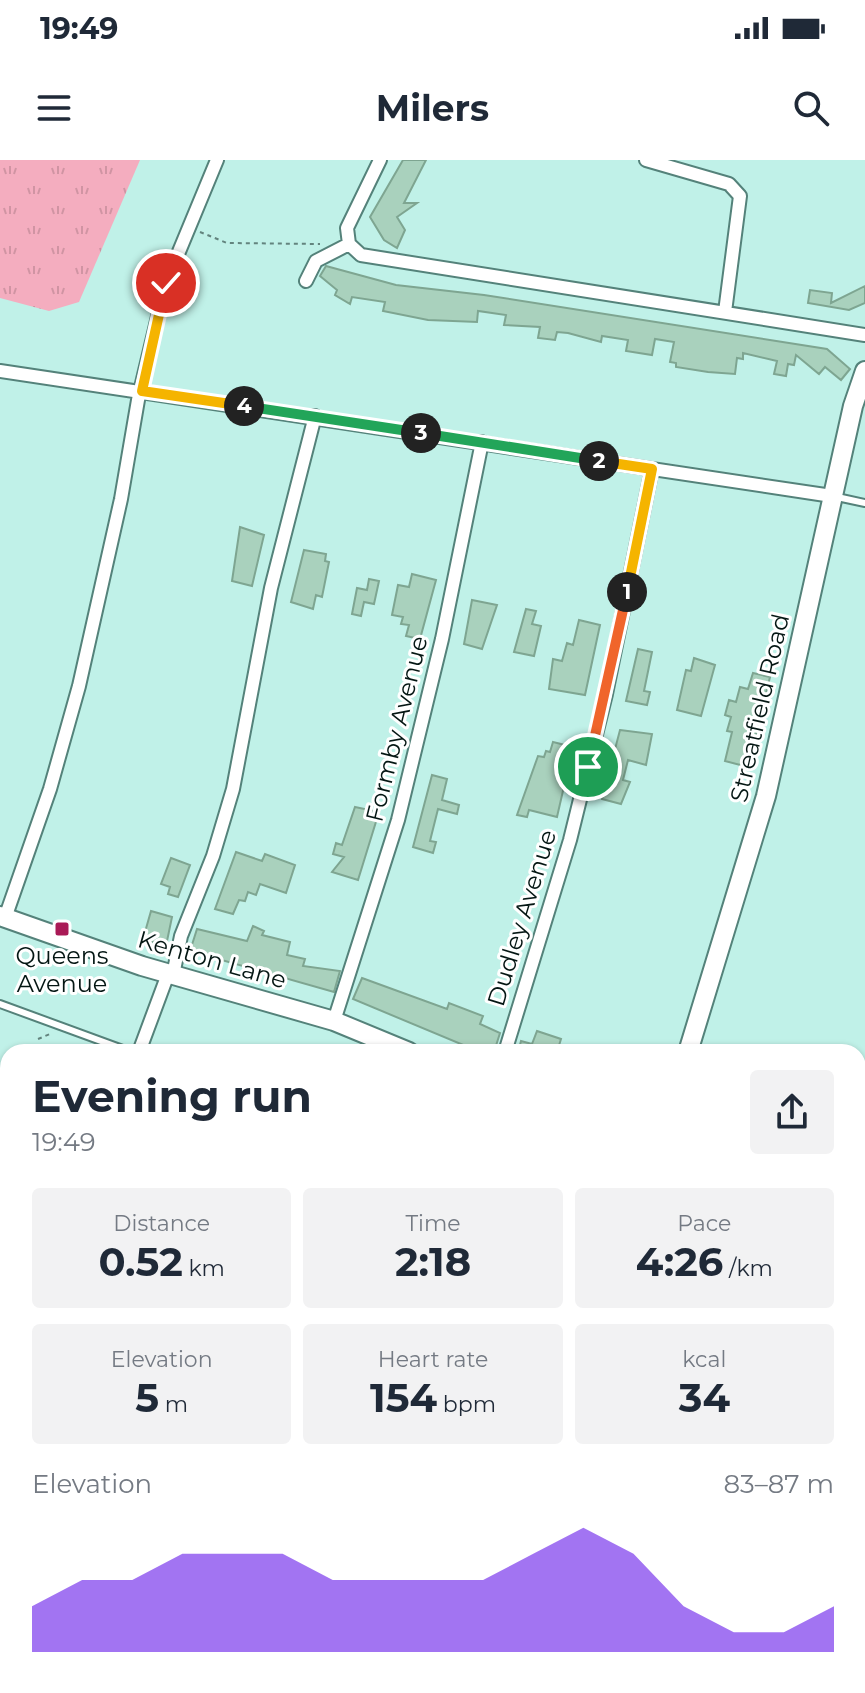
<!DOCTYPE html>
<html lang="en">
<head>
<meta charset="utf-8">
<style>
  body { margin:0; font-family:Montserrat,sans-serif; background:#f2f2f3; color:#1f2937; height:100vh; display:flex; flex-direction:column; font-size:30px; white-space:nowrap }
  * { box-sizing:border-box; margin:0 }
  p { font-size:26px; color:#747a83 }
  .icon { flex:none; width:44px; height:44px; fill:none; stroke:currentColor; stroke-width:2; stroke-linecap:round; stroke-linejoin:round }
  .map { position:relative; flex:1; overflow:hidden }
  .panel { position:absolute; left:0px; top:884px; width:866px; height:650px; display:flex; flex-direction:column; background:#fff; border-radius:24px 24px 0 0; box-shadow:0 2px 6px #0004 }
  .panel>* { flex:none }
  .pin { position:absolute; display:grid; place-items:center; width:68px; height:68px; color:#fff; margin:-34px; border:4px solid #fff; border-radius:50%; box-shadow:0 2px 8px #0007 }
  .km { position:absolute; width:40px; height:40px; margin:-20px; border-radius:50%; background:#222; color:#fff; font-size:22px; line-height:40px; text-align:center }
  .round { display:grid; place-items:center; flex:none; width:84px; height:84px; border-radius:8px; background:#f2f2f3 }
  .overview { display:flex; align-items:center; justify-content:space-between; height:136px; padding:0 32px }
  h1 { font-size:44px; font-weight:700; line-height:60px }
  .stats { display:grid; grid-template-columns:repeat(3,1fr); gap:12px; height:136px; padding:8px 32px }
  .stats div { display:grid; align-content:center; border-radius:8px; background:#f2f2f3; text-align:center }
  .stats b { font-size:40px; font-weight:700 }
  .stats small { font-size:22px; font-weight:400 }
  .stats p { font-size:22px }
  .chart { height:224px; padding:16px 32px }
  .chart p { display:flex; justify-content:space-between }
  .chart svg { width:100%; height:144px; margin-top:8px; fill:#7c3aed; opacity:.7 }
  .status { display:flex; justify-content:space-between; align-items:center; height:56px; padding:0 40px; background:#fff; direction:ltr }
  .status svg { height:22px; fill:currentColor }
  header { display:flex; justify-content:space-between; align-items:center; height:104px; padding:0 32px; background:#fff; font-size:36px; font-weight:700 }
  .map>svg:first-child { display:block }
</style>
</head>
<body>
<div class="status"><b>19:49</b><svg viewBox="0 0 49 12"><path d="M0 12V9h3v3zM5 12V6h3v6zM10 12V3h3v9zM15 12V0h3v12zM26 1h20v11H26zM47 4h2v5h-2z"/></svg></div>
<header><svg class="icon" aria-label="menu" viewBox="0 0 24 24"><path d="M4 6h16M4 12h16M4 18h16"/></svg>Milers<svg class="icon" aria-label="search" viewBox="0 0 24 24"><circle cx="10" cy="10" r="6"/><path d="M15 15l6 6"/></svg></header>
<div class="map">
<svg width="865" height="1533" viewBox="0 0 865 1533">
  <defs>
    <pattern id="park-tufts" width="24" height="20" patternUnits="userSpaceOnUse" patternTransform="scale(2)"><rect width="24" height="20" fill="#f4adbf"/><path d="M3 7l-1-3M5 7V3M7 7l1-3M15 17l-1-3M17 17v-4M19 17l1-3" fill="none" stroke="#d094a3"/></pattern>
  </defs>
  <rect width="100%" height="100%" fill="#c0f1e8"/>
  <path fill="url(#park-tufts)" d="M0,0H140L79,142L49,151L0,138Z"/>
  <path fill="#a9d1bd" stroke="#7ea591" stroke-width="2" d="M403,0H426L404,43H417L397,57L405,70L397,88L384,80L370,57Z
    M326,106L396,125L484,135L827,189L850,209L841,220L825,207L819,214L796,195L794,205L788,204L786,216L774,214L777,201L743,193V199L737,198L735,214L708,212L676,207V203L670,202L674,182L655,179L652,195L626,191L628,180L602,176L601,182L568,173L557,172L555,180L538,178L540,167L504,165L506,155L478,151L477,162L428,160L383,151L385,142L352,137L350,144L335,135L337,130L320,116Z
    M865,126V143L849,150L808,143L810,130L832,133L831,143Z
    M240,367L264,375L252,426L232,421Z
    M304,390L326,394L325,401L329,402L322,437L316,435L313,449L291,442Z
    M412,414L436,420L420,479L406,476L409,465L401,464L403,457L392,455L398,425L409,427Z
    M369,419L379,421L374,444L364,442L361,456L352,454L357,428L367,430Z
    M472,440L497,445L482,489L464,484Z
    M526,449L536,451L532,464L541,466L534,496L514,492Z
    M579,460L600,465L585,535L549,529L553,499L562,501L567,483L573,485Z
    M638,489L652,492L644,531L650,532L647,545L626,541Z
    M694,498L715,505L701,556L677,550L686,510L691,511Z
    M753,513L770,517L748,607L725,601L732,572L727,571L731,557L725,555L729,540L736,542L740,527L748,529Z
    M620,570L652,574L646,605L628,600L623,620L630,622L621,644L602,639Z
    M553,582L573,587L557,657L529,650L527,657L517,655L538,596L544,597L546,591L550,592Z
    M432,615L447,619L442,640L459,645L457,654L438,649L430,681L436,682L433,693L413,687Z
    M355,647L379,652L358,720L332,712L344,697L333,694L336,683L342,685Z
    M236,692L262,701L265,694L295,705L286,733L260,724L256,735L248,732L245,741L239,740L233,754L215,749Z
    M171,698L190,705L178,737L168,734L170,727L161,724Z
    M151,751L172,757L166,786L143,779Z
    M253,766L264,771L262,775L290,782L287,795L305,799L303,806L340,811L334,832L190,791L197,769L247,781Z
    M362,818L447,849L449,843L483,856L480,864L500,873L494,892H480L353,839Z
    M537,871L561,879L557,892H518L521,881L532,884Z"/>
  <g fill="none" stroke-linecap="round" stroke-linejoin="round">
    <defs>
      <path id="lane" d="M837,337L865,343
        M0,844L131,892
        M0,965L8,942"/>
      <path id="street" d="M380,0L347,68L349,84L361,95L865,175
        M646,0L729,24L740,36L725,152
        M306,121L316,101L349,84
        M0,211L832,336
        M5,758L50,629L79,526L121,339L138,240L166,123L217,0
        M173,815L181,776L213,696L233,629L271,428L315,256
        M334,861L398,660L442,479L482,282
        M139,892L168,814
        M505,892L570,680L606,534L652,309
        M858,1025L865,1006
        M0,1097L8,1100
        M858,1205L865,1207
        M0,1247L8,1227
        M0,1276L8,1279
        M858,1423H865
        M0,1455L8,1459
        M182,1526L202,1533
        M72,1533L75,1526"/>
      <path id="secondary" d="M0,756L142,806L334,861L409,892
        M688,892L766,636L853,246L865,211
        M858,1030L865,1032
        M441,1533L444,1526"/>
    </defs>
    <use href="#lane" stroke="#54827a" stroke-width="10"/>
    <use href="#street" stroke="#54827a" stroke-width="16"/>
    <use href="#secondary" stroke="#54827a" stroke-width="22"/>
    <path stroke="#63847e" stroke-width="2" stroke-dasharray="4 4" stroke-linecap="butt" d="M200,72L227,83L320,84
      M38,879L50,874"/>
    <use href="#lane" stroke="#fff" stroke-width="6"/>
    <use href="#street" stroke="#fff" stroke-width="12"/>
    <use href="#secondary" stroke="#fff" stroke-width="18"/>
  </g>
  <g fill="none" stroke-linecap="round" stroke-linejoin="round">
    <defs>
      <path id="split-1" d="M588,607L627,432"/>
      <path id="split-2" d="M599,301L652,309L627,432"/>
      <path id="split-3" d="M421,273L599,301"/>
      <path id="split-4" d="M244,246L421,273"/>
      <path id="split-5" d="M166,123L142,231L244,246"/>
    </defs>
    <use href="#split-1" stroke="#fff" stroke-width="16"/>
    <use href="#split-2" stroke="#fff" stroke-width="16"/>
    <use href="#split-3" stroke="#fff" stroke-width="16"/>
    <use href="#split-4" stroke="#fff" stroke-width="16"/>
    <use href="#split-5" stroke="#fff" stroke-width="16"/>
    <use href="#split-1" stroke="#f0652b" stroke-width="10"/>
    <use href="#split-2" stroke="#f5b400" stroke-width="10"/>
    <use href="#split-3" stroke="#22a559" stroke-width="10"/>
    <use href="#split-4" stroke="#22a559" stroke-width="10"/>
    <use href="#split-5" stroke="#f5b400" stroke-width="10"/>
  </g>
  <rect fill="#a91a56" stroke="#fff" stroke-width="3" x="54" y="761" width="16" height="16" rx="4"/>
  <g text-anchor="middle" stroke-width="6" stroke-linejoin="round" paint-order="stroke">
    <g font-size="24" fill="#041613" stroke="#fff">
      <text transform="translate(760 548) rotate(-77)" y="8">Streatfield Road</text>
      <text transform="translate(397 569) rotate(-76)" y="8">Formby Avenue</text>
      <text transform="translate(522 758) rotate(-73)" y="8">Dudley Avenue</text>
      <text transform="translate(212 800) rotate(16)" y="8">Kenton Lane</text>
    </g>
    <g font-size="24" fill="#041613" stroke="#fff">
      <text x="62" y="804">Queens<tspan x="62" dy="28">Avenue</tspan></text>
    </g>
  </g>
</svg>
<div class="pin" style="left:588px;top:607px;background:#1e9e55"><svg class="icon" aria-label="arrive" viewBox="0 0 24 24"><path d="M6 21V4h12l-3 4 3 4H6"/></svg></div>
<div class="pin" style="left:166px;top:123px;background:#d93025"><svg class="icon" aria-label="check" viewBox="0 0 24 24"><path d="M5 12l5 5 9-10"/></svg></div>
<b class="km" style="left:627px;top:432px">1</b>
<b class="km" style="left:599px;top:301px">2</b>
<b class="km" style="left:421px;top:273px">3</b>
<b class="km" style="left:244px;top:246px">4</b>
<section class="panel">
<div class="overview"><div><h1>Evening run</h1><p>19:49</p></div><a class="round"><svg class="icon" aria-label="share" viewBox="0 0 24 24"><path d="M12 15V3M7 8l5-5 5 5M5 13v7h14v-7"/></svg></a></div>
<div class="stats">
<div><p>Distance</p><b>0.52<small> km</small></b></div>
<div><p>Time</p><b>2:18</b></div>
<div><p>Pace</p><b>4:26<small> /km</small></b></div>
</div>
<div class="stats">
<div><p>Elevation</p><b>5<small> m</small></b></div>
<div><p>Heart rate</p><b>154<small> bpm</small></b></div>
<div><p>kcal</p><b>34</b></div>
</div>
<div class="chart"><p><span>Elevation</span>83–87 m</p>
<svg viewBox="0 0 160 44" preserveAspectRatio="none"><path d="M0 44V30L10 22L20 22L30 14L40 14L50 14L60 22L70 22L80 22L90 22L100 14L110 6L120 14L130 30L140 38L150 38L160 30V44z"/></svg>
</div>
</section>
</div>
</body>
</html>
